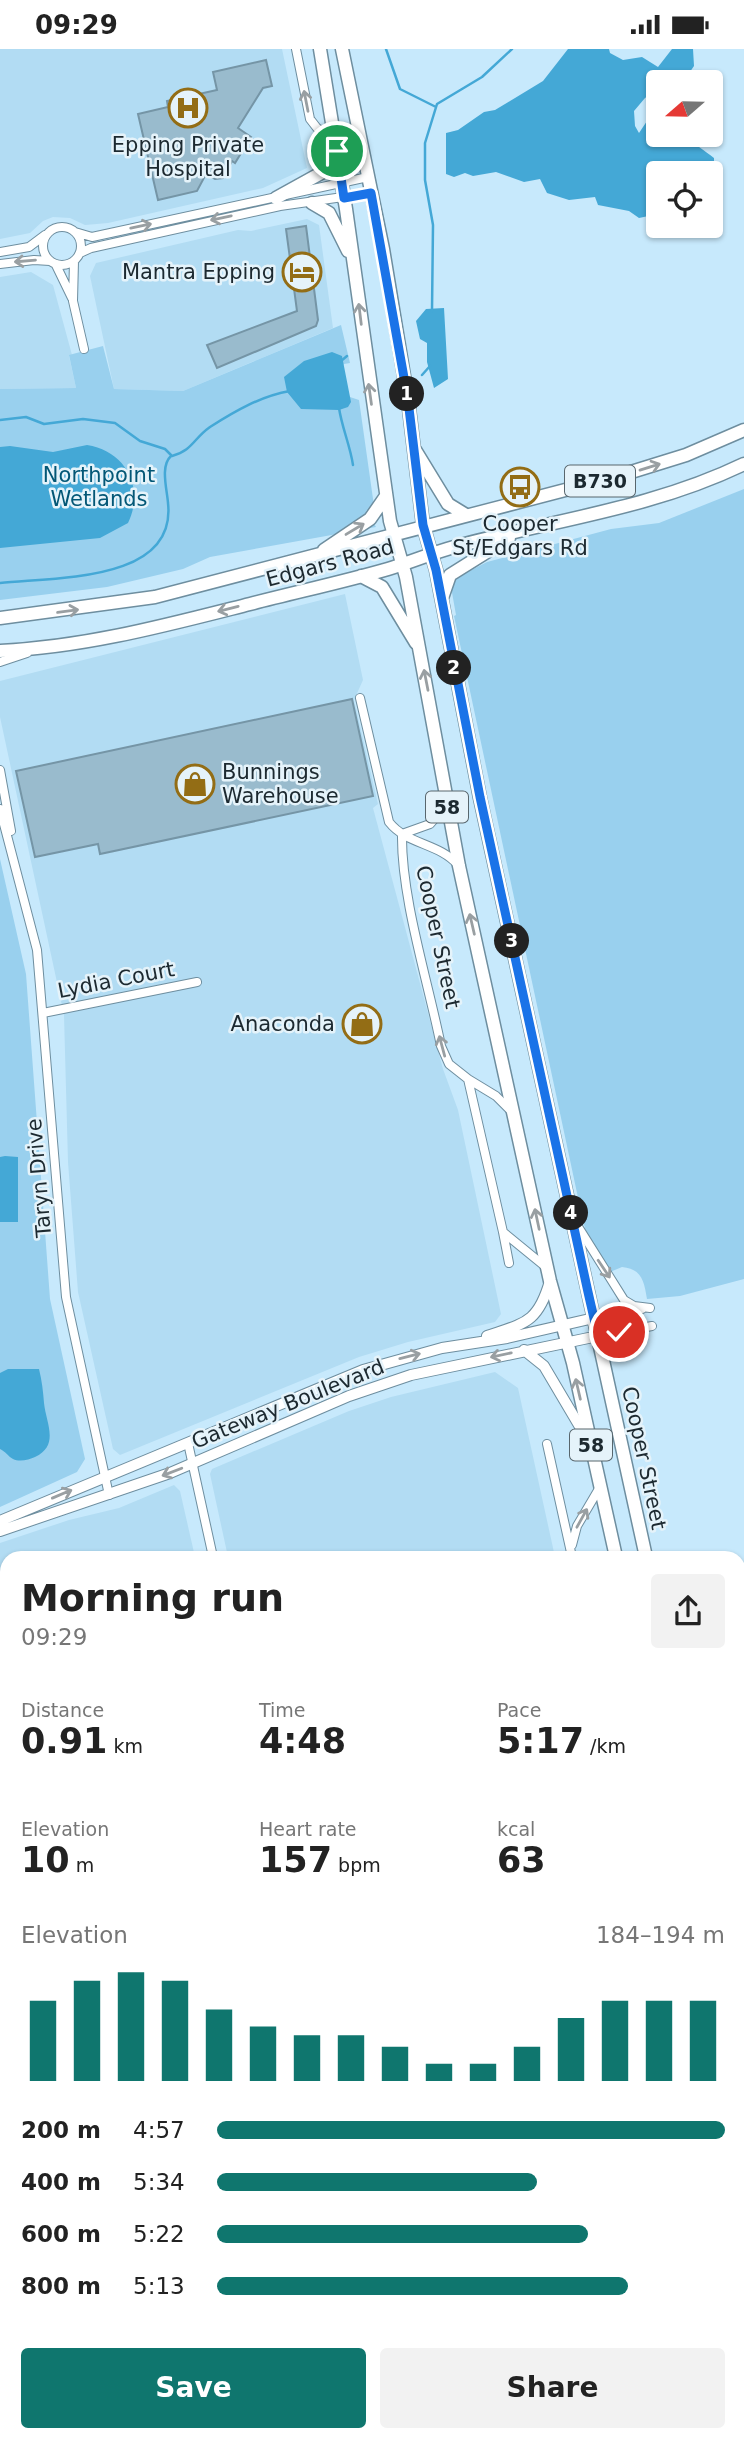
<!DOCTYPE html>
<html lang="en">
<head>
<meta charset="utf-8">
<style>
  body { margin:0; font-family:"DejaVu Sans",sans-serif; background:#f2f2f2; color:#222; height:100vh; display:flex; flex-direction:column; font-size:26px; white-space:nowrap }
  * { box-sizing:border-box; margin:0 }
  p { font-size:23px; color:#767676 }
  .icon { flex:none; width:38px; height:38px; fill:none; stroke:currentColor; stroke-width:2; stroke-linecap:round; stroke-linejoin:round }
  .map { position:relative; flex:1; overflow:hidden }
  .sheet { position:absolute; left:0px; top:1502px; width:746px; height:891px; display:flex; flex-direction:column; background:#fff; border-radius:21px 21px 0 0; box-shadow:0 2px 5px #0004 }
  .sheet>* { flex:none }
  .needle { width:46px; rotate:250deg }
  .tools { position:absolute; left:646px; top:21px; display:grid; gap:14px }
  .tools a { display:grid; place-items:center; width:77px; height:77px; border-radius:7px; background:#fff; box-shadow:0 2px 5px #0004; font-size:35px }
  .pin { position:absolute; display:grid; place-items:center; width:60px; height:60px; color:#fff; margin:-30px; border:4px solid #fff; border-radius:50%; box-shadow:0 2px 7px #0007 }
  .km { position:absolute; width:35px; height:35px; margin:-18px; border-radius:50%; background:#222; color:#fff; font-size:19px; line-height:35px; text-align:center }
  .round { display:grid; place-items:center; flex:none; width:74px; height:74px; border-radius:7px; background:#f2f2f2 }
  .summary { display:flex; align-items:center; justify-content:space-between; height:119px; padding:0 21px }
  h1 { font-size:38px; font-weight:700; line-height:52px }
  .metrics { display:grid; grid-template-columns:repeat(3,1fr); gap:10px; height:119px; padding:7px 21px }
  .metrics div { display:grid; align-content:center }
  .metrics b { font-size:35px; font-weight:700 }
  .metrics small { font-size:19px; font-weight:400 }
  .metrics p { font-size:19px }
  .chart { height:196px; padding:14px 21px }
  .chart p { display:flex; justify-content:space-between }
  .chart svg { width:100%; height:126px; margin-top:7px; stroke:#0f766e; stroke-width:6 }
  .cta { display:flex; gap:14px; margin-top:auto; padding:14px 21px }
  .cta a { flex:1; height:80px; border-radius:7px; background:#0f766e; color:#fff; font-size:28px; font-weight:700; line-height:80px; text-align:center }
  .cta a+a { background:#f2f2f2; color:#222 }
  ul { padding:0 21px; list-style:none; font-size:23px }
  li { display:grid; grid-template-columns:112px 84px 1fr; align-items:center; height:52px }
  li i { height:18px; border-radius:9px; background:#0f766e }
  .status { display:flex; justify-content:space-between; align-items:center; height:49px; padding:0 35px; background:#fff; direction:ltr }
  .status svg { height:19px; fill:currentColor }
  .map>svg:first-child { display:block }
</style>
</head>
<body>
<div class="status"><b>09:29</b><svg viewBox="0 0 49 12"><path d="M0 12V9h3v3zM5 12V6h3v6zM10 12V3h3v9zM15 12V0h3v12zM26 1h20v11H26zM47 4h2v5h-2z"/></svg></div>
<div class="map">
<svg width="744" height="2391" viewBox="0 0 744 2391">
  <rect width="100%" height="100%" fill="#c7e9fc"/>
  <path fill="#b2dcf3" d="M0,0H282L307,119L263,139L108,174L85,176L70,169L53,168L43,172L30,184L0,190Z
    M307,170L319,176L333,279L183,342L114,340L90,227L96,214L238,181L251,182Z
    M31,223L53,236L72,306L69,307L76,339L0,340V228Z
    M345,545L363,631L354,651L378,755L373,759L443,1020L458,1061L501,1265L495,1273L408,1293L359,1308L120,1406L113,1400L78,1243L68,1113L64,966L0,668V632Z
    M495,1323L518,1339L555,1508H228L210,1425L212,1420L349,1362L391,1348Z
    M174,1436L180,1442L195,1508H7V1947L0,1948V1494L69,1471L119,1459Z
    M7,1981V2300L0,2302V1983Z"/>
  <path fill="#99d0ee" d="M341,276L350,314L344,315L323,339L359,351L374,457L366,462L376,478L210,508L183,520L107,538L0,551V340L76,339L69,306L103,297L114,340L183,342Z
    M744,440V1230L680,1247L647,1250C644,1232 642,1220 622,1218L610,1223L587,1186L583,1172L454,567L456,566L451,538L454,530L487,513L611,480L659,474Z
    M0,810L26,925L50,1250L85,1410L77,1423L0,1458Z"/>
  <path fill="#44a8d6" d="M568,0H609L610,4L623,11L642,8L658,18L672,0H693L694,17L683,33H658V40L645,49L634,62L635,77L639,84L647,72L658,75V86C685,86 693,93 714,109V119L711,132L710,124H658V165L639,169L629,162L598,156L595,148L569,151L547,144L540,130L524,133L496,123L473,127L465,124L454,128L446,125V84L458,81L484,63L495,61L543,32Z
    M444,259L448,330L434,339L427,313V294L420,290L416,272L426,260Z
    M332,303L342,307L351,353L348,358L339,361L301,360L287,343L284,328L304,312Z
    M87,396C126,402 145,439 128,474L100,489L0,499V398L10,397L53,403Z
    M5,1107L18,1108V1173H0V1108Z
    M8,1320H39C42,1332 43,1342 44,1354C46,1374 60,1396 35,1408C29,1411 19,1413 13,1410C9,1408 5,1402 0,1400V1324Z"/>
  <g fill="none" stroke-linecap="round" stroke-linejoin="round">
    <path stroke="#44a8d6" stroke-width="2.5" d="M386,0L400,40L436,58
      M432,262L433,176L425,131V94L437,55L482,28L512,0
      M341,312L347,307
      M422,326L430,317
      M339,359C342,379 350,396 353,416
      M0,371L26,368L44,375L83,370L115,374L140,392L165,400L172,407C193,401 193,390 210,378C235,362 261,347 290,342
      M0,534C53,528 177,534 168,454C167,440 160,417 171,407"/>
  </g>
  <path fill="#99bbcd" stroke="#7595a6" stroke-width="2" d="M266,11L272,37L263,39L238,79L251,88L235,114L232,112L223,129L215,130L206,125L197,142L158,151L138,65L168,58L167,52L217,41L213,23Z
    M306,177L318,271L316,277L217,319L207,296L297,262L286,180Z
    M352,650L373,747L100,805L98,795L35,808L16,722Z"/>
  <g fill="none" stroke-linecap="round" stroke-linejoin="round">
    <defs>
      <path id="minor" d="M296,0L310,70L317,79L336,92
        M43 197a19 19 0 1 1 38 0a19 19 0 1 1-38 0Z
        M75,183L92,188L368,128
        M0,203L29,198L45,186
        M80,204L91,199L280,157L371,144
        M74,212L73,252L84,300
        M0,215L34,211L50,212
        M56,216L72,249
        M0,613L27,604
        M360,649L389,773C407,796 439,794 458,816
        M0,721L11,782
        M0,760L37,901L66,1248L109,1446
        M402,785C401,849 428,932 441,997L449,1015L468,1030L503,1183L547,1219
        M402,785L430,775L446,757
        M43,964L197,933
        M468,1030L496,1047L512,1063
        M577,1176L624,1251L634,1257L650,1259
        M503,1183L509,1214
        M594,1269L642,1260
        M598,1287L652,1277
        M188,1394L213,1508
        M547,1395L572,1508
        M572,1496L577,1477L600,1438
        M0,1965L7,1963"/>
      <path id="tertiary" d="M487,1287C525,1274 538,1274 550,1232
        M524,1301L544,1317L586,1388
        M0,1472L363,1321L442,1299L507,1289L594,1269
        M0,1482L170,1424L349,1347L411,1326L598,1287"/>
      <path id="primary" d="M320,0L346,160L390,472L406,528L459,817L550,1232L573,1314L616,1508
        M342,0L383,200L408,351L423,476L436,521L480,749L646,1508
        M276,149L323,123L329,118L337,102
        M312,154L329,164L348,202
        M415,401L448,455L466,466
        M324,501L370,470L386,447
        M361,527L382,538L416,594
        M442,549L450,526L509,489
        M0,569L155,548L615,428L686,406L744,381
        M0,602C86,598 167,576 250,555C296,543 343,533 388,520C411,513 432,504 454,498C552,471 651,460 744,415
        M738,1934L744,1959
        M738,2119L744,2144
        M738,2193L744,2182"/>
      <path id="motorway" d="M738,2220L744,2219
        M738,2303L744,2302
        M738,2333L744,2332
        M194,2391L217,2385
        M284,2391L314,2385
        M451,2391L480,2385"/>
    </defs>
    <use href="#minor" stroke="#6e8e9f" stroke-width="10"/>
    <use href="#tertiary" stroke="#6e8e9f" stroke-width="12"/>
    <use href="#primary" stroke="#6e8e9f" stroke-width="15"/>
    <use href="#motorway" stroke="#6e8e9f" stroke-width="17"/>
    <use href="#minor" stroke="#fff" stroke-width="8"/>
    <use href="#tertiary" stroke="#fff" stroke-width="10"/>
    <use href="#primary" stroke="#fff" stroke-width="12"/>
    <use href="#motorway" stroke="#fff" stroke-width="14"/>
  </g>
  <defs><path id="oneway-shaft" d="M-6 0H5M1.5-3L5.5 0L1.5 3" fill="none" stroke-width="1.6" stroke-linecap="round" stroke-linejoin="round" transform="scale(1.75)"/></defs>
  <g stroke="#999fa2">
    <use href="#oneway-shaft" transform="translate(306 52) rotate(-101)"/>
    <use href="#oneway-shaft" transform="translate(221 169) rotate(168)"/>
    <use href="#oneway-shaft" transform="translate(141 177) rotate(-12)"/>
    <use href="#oneway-shaft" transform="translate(25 212) rotate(175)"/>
    <use href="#oneway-shaft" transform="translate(360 265) rotate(-97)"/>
    <use href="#oneway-shaft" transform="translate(370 345) rotate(-98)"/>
    <use href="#oneway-shaft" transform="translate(650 418) rotate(-17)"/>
    <use href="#oneway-shaft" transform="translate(355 480) rotate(-31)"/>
    <use href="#oneway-shaft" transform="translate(228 560) rotate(166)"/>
    <use href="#oneway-shaft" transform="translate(68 562) rotate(-8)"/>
    <use href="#oneway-shaft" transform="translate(426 631) rotate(-101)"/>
    <use href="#oneway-shaft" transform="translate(472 875) rotate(-103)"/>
    <use href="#oneway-shaft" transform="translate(442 997) rotate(-105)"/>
    <use href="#oneway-shaft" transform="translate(537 1170) rotate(-102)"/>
    <use href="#oneway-shaft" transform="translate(604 1220) rotate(56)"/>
    <use href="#oneway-shaft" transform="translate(501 1306) rotate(168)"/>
    <use href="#oneway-shaft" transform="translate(410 1307) rotate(-14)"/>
    <use href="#oneway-shaft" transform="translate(578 1340) rotate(-103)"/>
    <use href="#oneway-shaft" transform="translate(172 1423) rotate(159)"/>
    <use href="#oneway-shaft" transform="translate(62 1445) rotate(-23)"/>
    <use href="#oneway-shaft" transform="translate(582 1469) rotate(-61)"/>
  </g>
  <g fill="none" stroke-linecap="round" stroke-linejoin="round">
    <defs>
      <path id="route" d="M337,102L344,149L371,144L408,351L423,476L436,521L480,748L588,1243L598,1287L619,1283"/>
    </defs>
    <use href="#route" stroke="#fff" stroke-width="14"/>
    <use href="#route" stroke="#1a73e8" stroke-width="9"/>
  </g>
  <defs>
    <symbol id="hospital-ring" viewBox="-11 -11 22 22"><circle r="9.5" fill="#e5f3fa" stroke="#936d15" stroke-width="1.5"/><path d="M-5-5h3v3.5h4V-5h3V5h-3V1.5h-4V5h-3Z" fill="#936d15"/></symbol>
    <symbol id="hotel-ring" viewBox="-11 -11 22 22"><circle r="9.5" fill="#e5f3fa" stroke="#936d15" stroke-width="1.5"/><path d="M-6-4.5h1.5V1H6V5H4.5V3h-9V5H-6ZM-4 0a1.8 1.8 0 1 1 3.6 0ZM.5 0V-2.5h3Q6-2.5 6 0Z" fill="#936d15"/></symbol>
    <symbol id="bus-ring" viewBox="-11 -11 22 22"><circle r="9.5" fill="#e5f3fa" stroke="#936d15" stroke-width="1.5"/><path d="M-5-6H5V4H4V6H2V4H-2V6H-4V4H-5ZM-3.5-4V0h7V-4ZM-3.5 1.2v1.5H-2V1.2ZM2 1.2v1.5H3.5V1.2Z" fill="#936d15"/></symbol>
    <symbol id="shop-ring" viewBox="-11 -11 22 22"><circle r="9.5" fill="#e5f3fa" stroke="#936d15" stroke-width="1.5"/><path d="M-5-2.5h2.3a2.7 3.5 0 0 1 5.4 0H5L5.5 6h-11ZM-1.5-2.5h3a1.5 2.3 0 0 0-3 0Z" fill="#936d15"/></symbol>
  </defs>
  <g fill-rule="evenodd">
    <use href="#hospital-ring" x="166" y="37" width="44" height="44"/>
    <use href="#hotel-ring" x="280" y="201" width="44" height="44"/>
    <use href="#bus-ring" x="498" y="416" width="44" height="44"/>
    <use href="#shop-ring" x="173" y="713" width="44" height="44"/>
    <use href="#shop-ring" x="340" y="953" width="44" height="44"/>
  </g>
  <g text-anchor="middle" stroke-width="5" stroke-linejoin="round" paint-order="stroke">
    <g fill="#e5f3fa" stroke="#58666d" stroke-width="2">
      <rect x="565" y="416.5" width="70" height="31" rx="5"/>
      <rect x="426" y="742.5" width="42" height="31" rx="5"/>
      <rect x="570" y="1380.5" width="42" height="31" rx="5"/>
    </g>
    <g font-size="19" font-weight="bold" fill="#1c2930">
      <text x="600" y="439">B730</text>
      <text x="447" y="765">58</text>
      <text x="591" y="1403">58</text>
    </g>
    <g font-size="21" fill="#1c2930" stroke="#e5f3fa">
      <text x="188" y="103">Epping Private<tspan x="188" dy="24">Hospital</tspan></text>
      <text x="275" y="230" text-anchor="end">Mantra Epping</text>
      <text x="520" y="482">Cooper<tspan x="520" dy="24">St/Edgars Rd</tspan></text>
      <text x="222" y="730" text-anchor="start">Bunnings<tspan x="222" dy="24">Warehouse</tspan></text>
      <text x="335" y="982" text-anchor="end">Anaconda</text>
    </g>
    <g font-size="21" fill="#035776" stroke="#e5f3fa">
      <text x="99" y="433">Northpoint<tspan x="99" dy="24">Wetlands</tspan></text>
    </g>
    <g font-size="21" fill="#1c2930" stroke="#e5f3fa">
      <text transform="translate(330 514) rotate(-15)" y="7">Edgars Road</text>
      <text transform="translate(438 888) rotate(78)" y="7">Cooper Street</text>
      <text transform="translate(116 931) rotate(-11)" y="7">Lydia Court</text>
      <text transform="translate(39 1129) rotate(-95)" y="7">Taryn Drive</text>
      <text transform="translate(288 1355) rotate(-22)" y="7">Gateway Boulevard</text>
      <text transform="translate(644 1409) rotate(78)" y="7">Cooper Street</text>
    </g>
  </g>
</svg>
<div class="tools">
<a><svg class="needle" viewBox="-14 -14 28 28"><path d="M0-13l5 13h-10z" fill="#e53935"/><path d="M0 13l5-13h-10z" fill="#767676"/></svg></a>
<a><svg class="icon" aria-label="locate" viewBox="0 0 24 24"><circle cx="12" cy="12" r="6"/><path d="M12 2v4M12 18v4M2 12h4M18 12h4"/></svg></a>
</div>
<div class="pin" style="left:337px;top:102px;background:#1e9e55"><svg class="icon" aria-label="arrive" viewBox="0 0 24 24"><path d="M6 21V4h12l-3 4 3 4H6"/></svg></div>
<div class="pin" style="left:619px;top:1283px;background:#d93025"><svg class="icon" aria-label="check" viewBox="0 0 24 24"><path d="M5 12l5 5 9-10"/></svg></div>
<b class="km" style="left:407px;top:345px">1</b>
<b class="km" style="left:454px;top:619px">2</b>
<b class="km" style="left:512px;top:892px">3</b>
<b class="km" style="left:571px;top:1164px">4</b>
<section class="sheet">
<div class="summary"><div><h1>Morning run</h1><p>09:29</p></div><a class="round"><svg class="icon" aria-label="share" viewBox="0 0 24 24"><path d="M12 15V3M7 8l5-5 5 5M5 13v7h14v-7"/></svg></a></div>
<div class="metrics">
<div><p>Distance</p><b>0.91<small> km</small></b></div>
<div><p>Time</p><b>4:48</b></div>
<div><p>Pace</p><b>5:17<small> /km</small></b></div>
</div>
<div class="metrics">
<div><p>Elevation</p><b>10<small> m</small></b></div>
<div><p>Heart rate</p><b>157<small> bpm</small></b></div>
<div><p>kcal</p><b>63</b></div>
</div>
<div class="chart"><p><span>Elevation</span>184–194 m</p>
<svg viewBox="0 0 160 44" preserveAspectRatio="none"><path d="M5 44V16M15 44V9M25 44V6M35 44V9M45 44V19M55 44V25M65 44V28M75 44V28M85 44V32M95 44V38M105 44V38M115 44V32M125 44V22M135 44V16M145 44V16M155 44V16"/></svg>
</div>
<ul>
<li><b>200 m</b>4:57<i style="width:100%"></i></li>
<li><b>400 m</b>5:34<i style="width:63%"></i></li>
<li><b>600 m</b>5:22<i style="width:73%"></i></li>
<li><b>800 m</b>5:13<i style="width:81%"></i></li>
</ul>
<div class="cta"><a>Save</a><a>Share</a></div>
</section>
</div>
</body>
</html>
